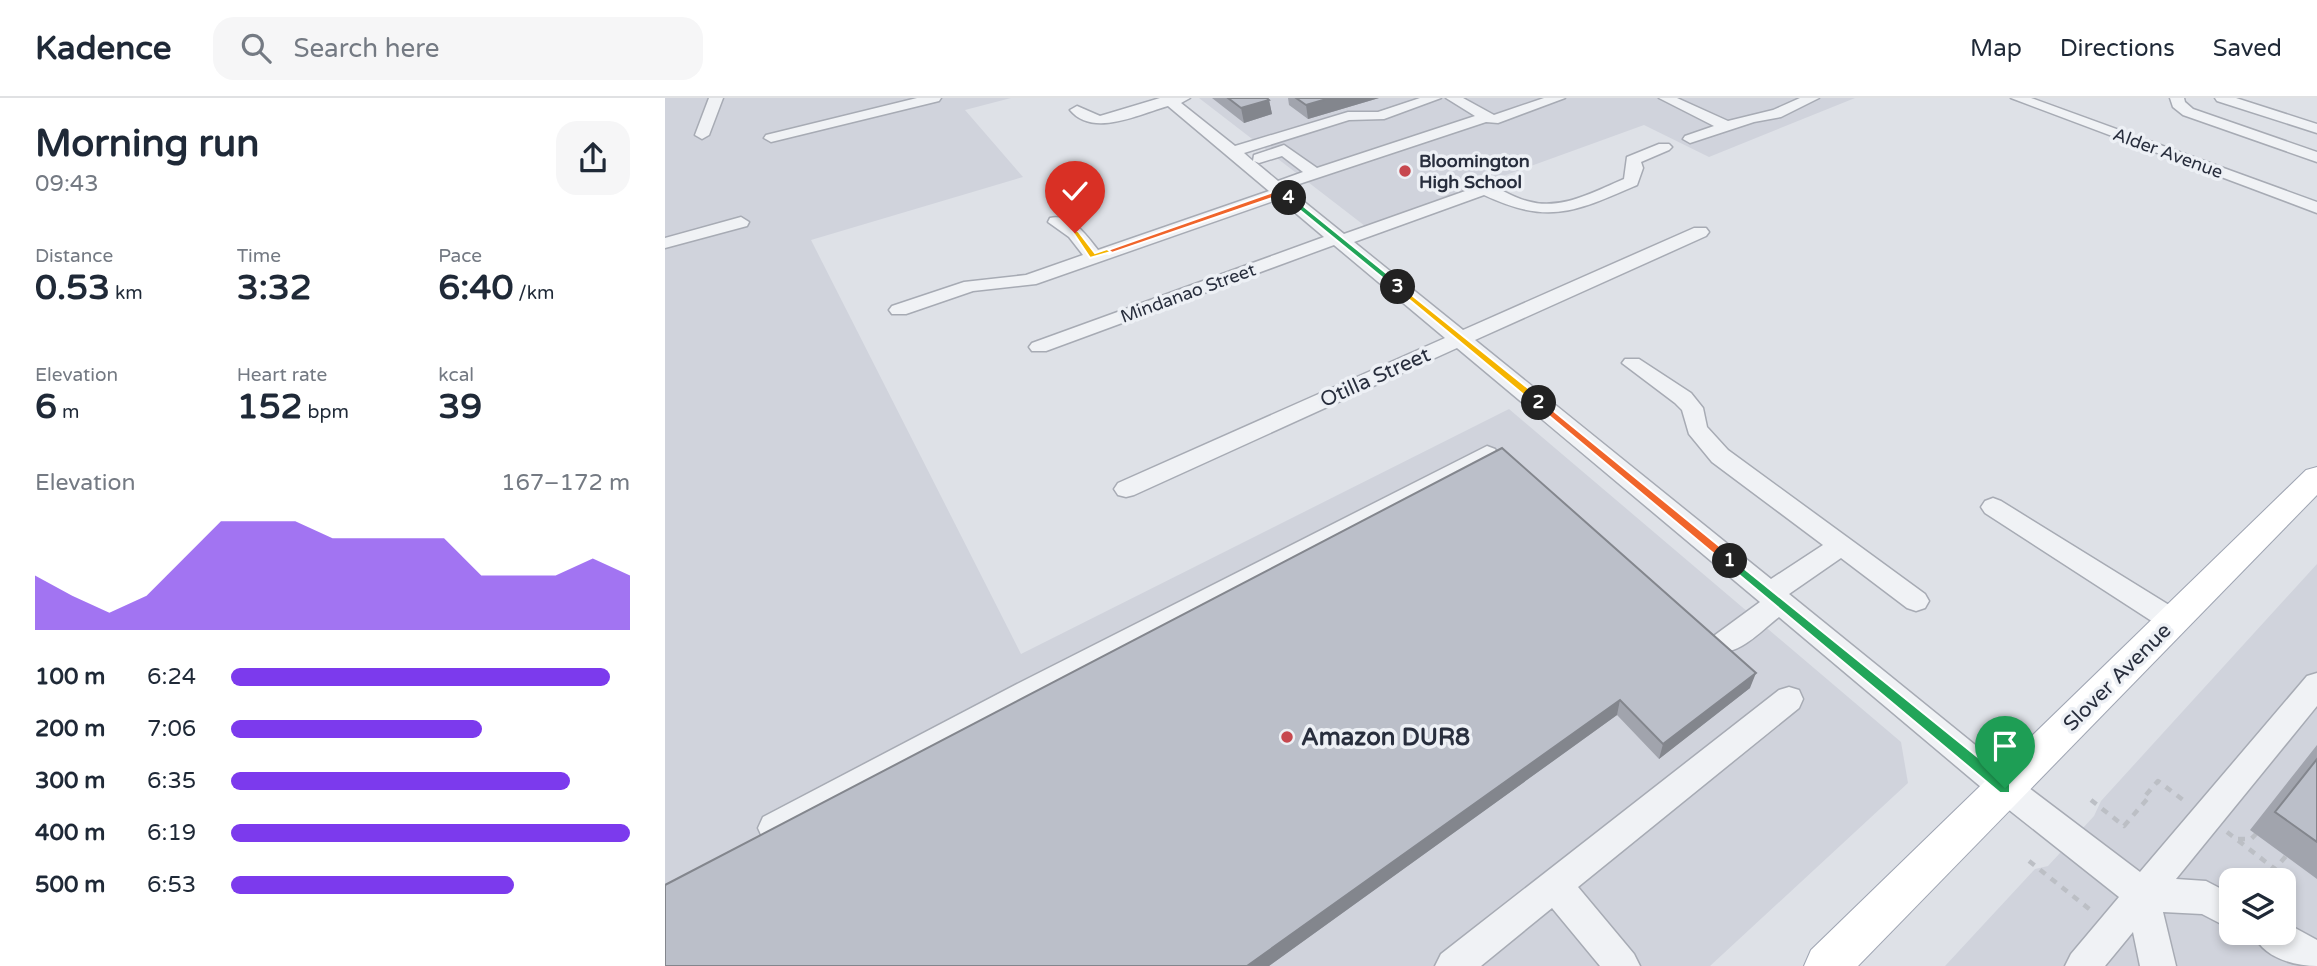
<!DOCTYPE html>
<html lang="en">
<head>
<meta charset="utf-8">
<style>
  body { margin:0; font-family:"Varela Round",sans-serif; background:#f6f6f7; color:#1f2937; height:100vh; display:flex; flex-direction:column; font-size:26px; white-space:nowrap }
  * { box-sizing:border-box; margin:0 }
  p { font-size:23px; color:#747a83 }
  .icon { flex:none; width:38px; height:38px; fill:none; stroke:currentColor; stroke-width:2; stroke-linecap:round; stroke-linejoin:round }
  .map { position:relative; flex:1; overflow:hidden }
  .details { display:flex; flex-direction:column; background:#fff; width:665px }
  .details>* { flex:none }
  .buttons { position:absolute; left:1554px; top:770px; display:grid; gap:14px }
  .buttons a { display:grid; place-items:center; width:77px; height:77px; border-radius:14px; background:#fff; box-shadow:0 4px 10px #0003; font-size:35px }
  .pin { position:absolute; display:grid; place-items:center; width:60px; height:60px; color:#fff; margin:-72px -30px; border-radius:50% 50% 50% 0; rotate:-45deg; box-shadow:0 0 7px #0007 }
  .pin .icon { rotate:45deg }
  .km { position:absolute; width:35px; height:35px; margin:-18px; border-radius:50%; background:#222; color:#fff; font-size:19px; line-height:35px; text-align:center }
  .round { display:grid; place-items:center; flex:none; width:74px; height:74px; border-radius:21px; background:#f6f6f7 }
  .overview { display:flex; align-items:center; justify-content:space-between; height:119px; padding:0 35px }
  h1 { font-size:38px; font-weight:700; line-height:52px }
  .metrics { display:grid; grid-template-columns:repeat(3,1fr); gap:10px; height:119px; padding:7px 35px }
  .metrics div { display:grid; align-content:center }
  .metrics b { font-size:35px; font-weight:700 }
  .metrics small { font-size:19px; font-weight:400 }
  .metrics p { font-size:19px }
  .chart { height:196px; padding:14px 35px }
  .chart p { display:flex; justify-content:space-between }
  .chart svg { width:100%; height:126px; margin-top:7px; fill:#7c3aed; opacity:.7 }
  ul { padding:0 35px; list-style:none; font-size:23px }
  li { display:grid; grid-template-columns:112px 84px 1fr; align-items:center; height:52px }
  li i { height:18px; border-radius:9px; background:#7c3aed }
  header { display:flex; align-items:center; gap:42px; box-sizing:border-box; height:98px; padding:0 35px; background:#fff; border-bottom:2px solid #e0e1e3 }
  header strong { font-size:33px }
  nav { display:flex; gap:38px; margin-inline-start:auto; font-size:24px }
  .search { width:490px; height:63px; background:#f6f6f7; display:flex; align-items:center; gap:18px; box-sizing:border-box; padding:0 24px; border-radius:21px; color:#747a83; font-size:26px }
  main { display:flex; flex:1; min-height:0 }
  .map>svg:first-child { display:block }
</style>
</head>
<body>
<header>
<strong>Kadence</strong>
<div class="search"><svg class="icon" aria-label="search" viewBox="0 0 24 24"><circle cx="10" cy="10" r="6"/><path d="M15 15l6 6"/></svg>Search here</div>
<nav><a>Map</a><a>Directions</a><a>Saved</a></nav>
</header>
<main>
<section class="details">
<div class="overview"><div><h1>Morning run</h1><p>09:43</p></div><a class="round"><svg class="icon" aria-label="share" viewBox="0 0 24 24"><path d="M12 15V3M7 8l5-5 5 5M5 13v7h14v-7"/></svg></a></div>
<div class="metrics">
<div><p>Distance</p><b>0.53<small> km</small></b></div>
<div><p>Time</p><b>3:32</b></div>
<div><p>Pace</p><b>6:40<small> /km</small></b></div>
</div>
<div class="metrics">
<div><p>Elevation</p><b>6<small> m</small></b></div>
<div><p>Heart rate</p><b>152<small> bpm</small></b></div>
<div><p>kcal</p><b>39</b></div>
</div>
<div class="chart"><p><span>Elevation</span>167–172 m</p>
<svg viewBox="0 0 160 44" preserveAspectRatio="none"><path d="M0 44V25L10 32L20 38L30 32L40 19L50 6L60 6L70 6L80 12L90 12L100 12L110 12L120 25L130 25L140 25L150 19L160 25V44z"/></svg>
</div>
<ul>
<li><b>100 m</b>6:24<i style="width:95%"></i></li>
<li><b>200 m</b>7:06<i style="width:63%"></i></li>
<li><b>300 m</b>6:35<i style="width:85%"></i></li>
<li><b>400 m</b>6:19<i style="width:100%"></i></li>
<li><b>500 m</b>6:53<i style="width:71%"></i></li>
</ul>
</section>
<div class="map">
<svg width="1652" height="868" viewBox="0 0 1652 868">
  <rect width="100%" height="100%" fill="#dee1e7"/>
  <path fill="#d0d3dc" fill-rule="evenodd" d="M0,0H346L300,12L358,79L146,142L356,556L844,311L1236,644L1243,685L1045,868H0Z
    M534,0H1190L1044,59L979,27L700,128Z
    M1652,466V868H1280L1370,771L1383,768L1429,718L1436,703ZM1566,782H1619V835H1566Z"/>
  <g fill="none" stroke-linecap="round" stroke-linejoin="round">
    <defs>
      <path id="minor" d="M44,0H58L44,37L37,41L30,37Z
        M252,0H276L274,3L106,44L99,40L101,37Z
        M495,0H525L516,5L570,48L683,14H713L755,0H776L719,21L684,22L579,55L588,63L589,57L619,47L652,70L810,18L781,0H798L829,17L879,0H900L833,25L821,24L622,90L679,136L820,86C835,90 847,99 862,103C896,113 928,94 959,81L962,59L994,46H1004L1007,49L1004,52L976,64L978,70L972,87C910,114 883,127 819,97L689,144L798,232L1029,130H1041L1044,134L1041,138L810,242L1106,481L1158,447L1047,364L1024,336L1017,312L1010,305L957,265L960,261H974L1026,295L1038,310L1042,329L1063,352L1260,496L1264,503L1260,510L1251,513L1242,510L1176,460L1124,496L1351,680L1475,774L1642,578L1652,575V608L1511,781L1541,783L1566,796V831L1537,816L1498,814L1511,868H1475L1468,834L1440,868H1400L1406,856L1454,799L1329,700L1114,519C1097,532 1072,560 1050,553L1046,545L1050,537L1095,504L792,250L469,397L461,399L453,397L449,391L453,385L780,240L669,147L381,253H367L364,249L367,245L659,139L614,101L371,186L308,193L241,216H227L224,212L227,208L299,184L361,177L418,157L404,139L383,124L385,120C406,115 422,138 433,152L604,93L503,8C474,16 428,40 405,12L412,8L435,18ZM617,58L638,74L613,83L589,63L594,65Z
        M994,0H1012L1063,23L1108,12L1135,0H1154L1116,19L1089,24L1025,45L1018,41L1020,38L1049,28Z
        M1346,0H1366L1652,104V115Z
        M1505,0H1519L1520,4L1528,11L1652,54V64L1518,17L1508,9Z
        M1550,0H1571L1652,26V35L1552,3Z
        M76,119L84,124L82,128L0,150V140Z
        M822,348L830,351L833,356L830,361L374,603L120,741L109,745L98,741L93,730L98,719L354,585Z
        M1328,400L1336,403L1517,515L1521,523L1517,531L1508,534L1499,531L1320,415L1316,409L1320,403Z
        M1124,589L1134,592L1138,601L1134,610L913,789L969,856L975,868H935L887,810L816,868H770L776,856L1114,592Z
        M1619,824L1652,842V868C1628,868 1597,859 1588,835H1619Z"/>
      <path id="major" d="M1652,369V397L1193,868H1139L1146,852L1641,372Z"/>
    </defs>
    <use href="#minor" stroke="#a7abb4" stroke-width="3"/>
    <use href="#major" stroke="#9ea4b2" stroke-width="2"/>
    <path stroke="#bcbfc5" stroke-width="4.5" stroke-dasharray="7 7" stroke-linecap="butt" d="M1426,702L1459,728L1483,700L1480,698L1493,683L1522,705
      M1562,734L1610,771L1621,758
      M1573,741H1586L1591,736
      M1364,763L1428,814
      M1602,782L1610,771"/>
    <use href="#minor" fill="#f0f2f5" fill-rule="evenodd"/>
    <use href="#major" fill="#fff" fill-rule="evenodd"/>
  </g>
  <path fill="#a1a4ad" d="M547,0H602L604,2L607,16L579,25Z
    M623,0H714L643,21L624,7Z
    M837,350L1085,590L994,661L952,617L604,868H0Z
    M1652,647V781L1585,732Z"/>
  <path fill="#83868d" d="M665,0H714L643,21L641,7Z
    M604,2L607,16L579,25L576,10Z
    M1091,575L1085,590L994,661L998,646Z
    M955,602L952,617L604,868H582Z"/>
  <path fill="#bbbfc9" stroke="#83868d" stroke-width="2" d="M563,0H602L604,2L576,10Z
    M631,0H665L641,7Z
    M837,350L1091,575L998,646L955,602L582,868H0V787Z
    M1652,661V744L1610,714Z"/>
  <path fill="#22a559" stroke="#fff" stroke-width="2" d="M1065,459L1345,685V695H1335L1061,466V460Z"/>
  <path fill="#f0652b" stroke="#fff" stroke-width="2" d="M874,301L1069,460V466H1061L871,307V302Z"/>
  <path fill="#f5b400" stroke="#fff" stroke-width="2" d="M733,186L878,302V307H871L730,190Z"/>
  <path fill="#22a559" stroke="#fff" stroke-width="2" d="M621,98H626L736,187V190H730L621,101Z"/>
  <path fill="#f0652b" stroke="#fff" stroke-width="2" d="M614,92H619L628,100L624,102L616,97L444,156L437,154Z"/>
  <path fill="#f5b400" stroke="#fff" stroke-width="2" d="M407,133H413L430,155L442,151L446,154L425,160Z"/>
  <g fill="#c7484f" stroke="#edf0f5" stroke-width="2.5">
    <circle cx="740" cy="73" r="7"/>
    <circle cx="622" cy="639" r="7"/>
  </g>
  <g text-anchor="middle" stroke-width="7" stroke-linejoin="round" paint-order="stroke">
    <g font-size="18" fill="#282e3d" stroke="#edf0f5">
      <text transform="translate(1503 55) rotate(20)" y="6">Alder Avenue</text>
      <text transform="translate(523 195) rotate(-20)" y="6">Mindanao Street</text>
    </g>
    <g font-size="18" font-weight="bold" fill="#282e3d" stroke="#edf0f5" text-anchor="start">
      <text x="754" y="69">Bloomington<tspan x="754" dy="21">High School</tspan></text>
    </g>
    <g font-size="21" fill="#282e3d" stroke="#edf0f5">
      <text transform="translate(710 279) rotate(-24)" y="7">Otilla Street</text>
      <text transform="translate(1452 579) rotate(-45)" y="7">Slover Avenue</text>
    </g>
    <g font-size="24" font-weight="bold" fill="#282e3d" stroke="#edf0f5" text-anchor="start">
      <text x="636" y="647">Amazon DUR8</text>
    </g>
  </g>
</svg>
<div class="buttons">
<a><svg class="icon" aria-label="layers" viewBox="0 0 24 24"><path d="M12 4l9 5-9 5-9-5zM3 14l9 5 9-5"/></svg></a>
</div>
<div class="pin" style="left:1340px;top:690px;background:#1e9e55"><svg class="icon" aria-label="arrive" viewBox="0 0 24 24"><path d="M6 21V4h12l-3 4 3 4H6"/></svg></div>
<div class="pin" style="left:410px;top:135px;background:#d93025"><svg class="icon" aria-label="check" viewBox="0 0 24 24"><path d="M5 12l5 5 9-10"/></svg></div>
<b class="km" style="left:1065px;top:463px">1</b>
<b class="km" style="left:874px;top:305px">2</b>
<b class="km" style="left:733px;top:189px">3</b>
<b class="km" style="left:624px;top:100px">4</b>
</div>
</main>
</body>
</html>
